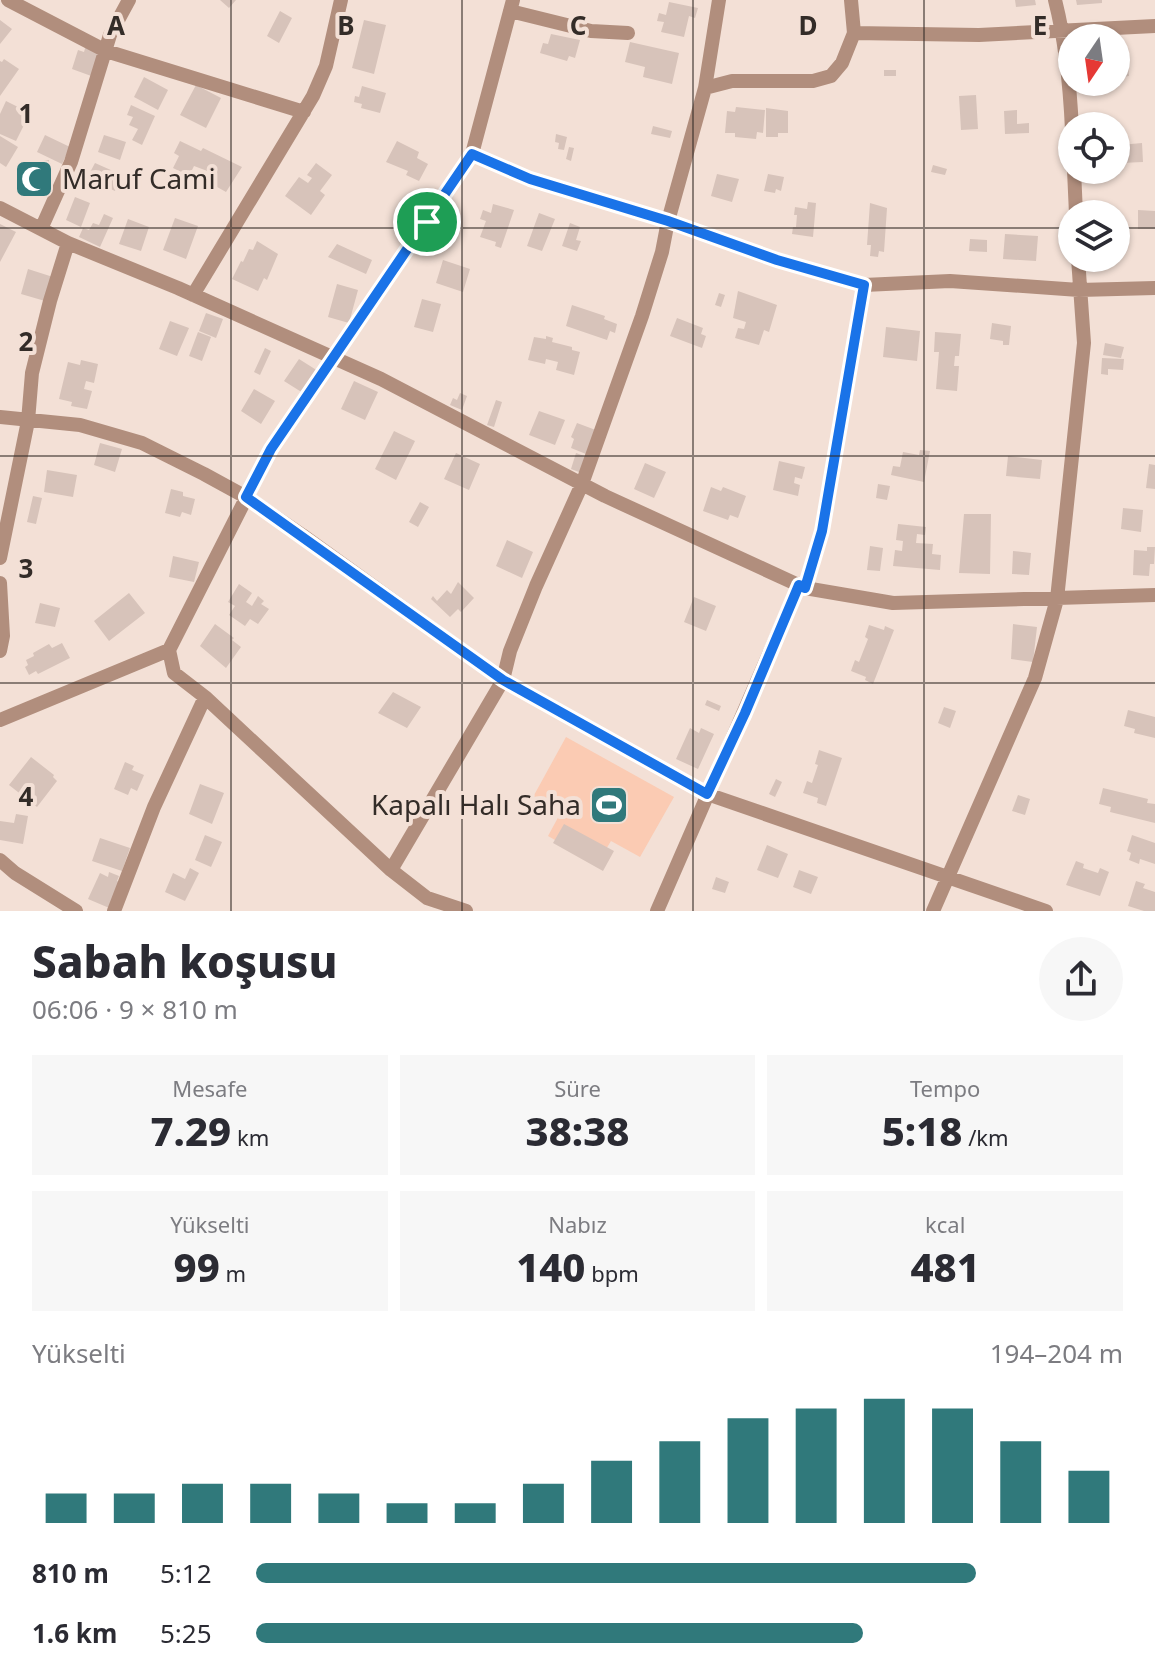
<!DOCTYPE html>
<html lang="tr">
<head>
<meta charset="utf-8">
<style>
  body { margin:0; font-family:"Noto Sans",sans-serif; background:#f7f7f7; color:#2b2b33; height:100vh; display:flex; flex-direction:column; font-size:30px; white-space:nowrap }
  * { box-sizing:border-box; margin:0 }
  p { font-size:26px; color:#7c7c81 }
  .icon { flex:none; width:44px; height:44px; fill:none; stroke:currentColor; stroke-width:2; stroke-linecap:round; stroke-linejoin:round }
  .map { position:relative; height:911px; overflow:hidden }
  .drawer { display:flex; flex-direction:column; background:#fff; flex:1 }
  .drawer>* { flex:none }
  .needle { width:52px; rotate:193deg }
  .buttons { position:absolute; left:1058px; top:24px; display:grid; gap:16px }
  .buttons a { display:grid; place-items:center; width:72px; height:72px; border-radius:50%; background:#fff; box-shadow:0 2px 6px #0004; font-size:40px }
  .pin { position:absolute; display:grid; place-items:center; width:68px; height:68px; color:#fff; margin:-34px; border:4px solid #fff; border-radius:50%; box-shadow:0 2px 8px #0007 }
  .round { display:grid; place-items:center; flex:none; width:84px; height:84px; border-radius:42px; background:#f7f7f7 }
  .head { display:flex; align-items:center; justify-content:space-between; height:136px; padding:0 32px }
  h1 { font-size:44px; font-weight:800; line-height:60px }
  .figures { display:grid; grid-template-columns:repeat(3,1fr); gap:12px; height:136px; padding:8px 32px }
  .figures div { display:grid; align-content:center; border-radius:0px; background:#f7f7f7; text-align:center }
  .figures b { font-size:40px; font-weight:800 }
  .figures small { font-size:22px; font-weight:400 }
  .figures p { font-size:22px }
  .chart { height:224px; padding:16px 32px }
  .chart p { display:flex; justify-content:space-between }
  .chart svg { width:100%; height:144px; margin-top:8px; stroke:#30797b; stroke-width:6 }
  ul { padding:0 32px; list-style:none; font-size:26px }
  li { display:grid; grid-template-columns:128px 96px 1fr; align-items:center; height:60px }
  li i { height:20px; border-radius:10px; background:#30797b }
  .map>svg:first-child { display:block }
</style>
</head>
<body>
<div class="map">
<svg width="1155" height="911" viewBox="0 0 1155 911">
  <rect width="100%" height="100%" fill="#f3e0d6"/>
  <path fill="#fbcbb3" d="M566,737L674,797L640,857L611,841L597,864L548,836L561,812L533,797Z"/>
  <path fill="#d7c3ba" d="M220,0H236L229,8Z
    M1015,0H1035L1036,5L1016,7Z
    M1076,0H1102V3L1077,5Z
    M669,2L698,8L695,18L689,16L684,37L661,32L664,22L657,21L659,13L666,15Z
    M280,11L292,18L279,43L267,36Z
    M0,20L12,29L0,44Z
    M364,20L386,25L374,74L352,68Z
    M551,34L580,40L575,58L569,56L567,61L540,53L543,43L548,44Z
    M630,42L679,53L672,84L643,77L645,67L625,62Z
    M86,45L103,51L94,77L72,69L78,50L84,52Z
    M1126,49L1129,76L1116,78V50Z
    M4,59L19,69L0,96V61L2,62Z
    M884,70H896V76H884Z
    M144,77L168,90L158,110L134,97Z
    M196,85L221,98L206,128L180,115Z
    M362,86L386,93L380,113L361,108L362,104L354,102L355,96L359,97Z
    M976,95L978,129L961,130L959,96Z
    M6,101L30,113L16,141L0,134V114Z
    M131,105L155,116L142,145L132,140L138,129L129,125L133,117L127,115Z
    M736,107L765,110L763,133L757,132L756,139L735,137V133H725L727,111L735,112Z
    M766,108L788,111V133H778V137H766Z
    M1017,110V124L1029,123V133L1005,134L1004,111Z
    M653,126L672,131L670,138L651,134Z
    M556,134L567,137L564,150L558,149L559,143L555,142Z
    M45,135L70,147L62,164L37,152Z
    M104,135L126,142L120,160L98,152Z
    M0,136L18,147L6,167L0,163Z
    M180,141L201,151L203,148L242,167L226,192L210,183L214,174L210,172L194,166L189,176L173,168L179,156L174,153Z
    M397,141L419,152L417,158L428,164L419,181L406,175L408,171L386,162Z
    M1142,143L1143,162L1121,163L1120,145Z
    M569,147L574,148L571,161L566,159Z
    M49,160L47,196H20L21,162Z
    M95,163L122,175L115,191L87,178Z
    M316,163L332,175L320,191L325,195L311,215L285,196L299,177L308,183L312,178L307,175Z
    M933,165L947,169L945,175L931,172Z
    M717,174L739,179L732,202L711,196Z
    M768,174L784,177L781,191L776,189L775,193L764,191Z
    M75,197L90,203L81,227L66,220Z
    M808,202L816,203L813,237L792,234L793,227H796L797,215H794L795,207L807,209Z
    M870,203L887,208L884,252L879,251L878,257L870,256L871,245H867Z
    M493,204L514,210L501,248L495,246L496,242L480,237L486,221L480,219L483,210L491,213Z
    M1138,210L1155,211V229H1138Z
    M539,213L555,219L542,251L527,246Z
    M104,214L113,218L100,247L79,237L83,228L89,230L93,223L99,225Z
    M175,218L198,226L186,259L163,250Z
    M128,219L149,227L141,251L119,244Z
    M570,223L580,227L576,240L581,241L577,251L562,246Z
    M0,224L16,232L0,262Z
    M1005,234L1038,236L1036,261L1003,259Z
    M970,239L987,240V252L969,251Z
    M257,241L278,254L267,280L264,278L258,291L232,279L241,261L243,262L249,249L253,250Z
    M337,244L372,260L366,274L328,257Z
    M443,260L470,269L463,292L436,283Z
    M28,269L53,277L45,301L21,294Z
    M337,284L358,290L349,323L328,317Z
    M738,291L777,305L769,332L764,330L759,345L735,338L738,328L744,329L746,322L733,318Z
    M719,293L725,295L721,307L715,305Z
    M422,299L441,304L433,332L414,327Z
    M572,305L605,316L604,319L617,324L615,333L610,331L607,340L566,326Z
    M206,313L223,319L216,338L199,331Z
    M677,318L703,328L701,334L706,336L702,348L670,336Z
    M170,321L189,328L177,356L159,349Z
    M992,323L1011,326L1009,345H1003V341L990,339Z
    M886,327L920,331L917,361L883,357Z
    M198,332L211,337L202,361L189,356Z
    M935,332L961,334L959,356H955L954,366H959L957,391L936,389L939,352H934Z
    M546,336L553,338L552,342L572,347V350L580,352L574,375L556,370L558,362L546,359L545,364L528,360L534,337L546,339Z
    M1105,343L1124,347L1121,358L1103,355Z
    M265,348L271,351L260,375L254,372Z
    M1102,358L1124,359L1123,370L1108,369V375L1101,374Z
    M299,359L318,371L303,393L284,381Z
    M81,360L98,364L94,383L86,381L84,389L92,391L87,409L71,406L72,402L59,399L68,362L80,365Z
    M354,381L378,392L365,420L341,409Z
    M254,389L275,401L261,424L241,411Z
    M460,393L467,396L462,410L450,405L453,398L457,400Z
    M496,400L502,402L494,427L487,425Z
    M539,411L565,420L555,445L529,435Z
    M577,423L601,432L591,456L571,448L574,439L571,437Z
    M394,431L415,441L396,480L375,469Z
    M100,443L122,449L115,472L94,465Z
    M920,450L930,451L924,482L891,475L893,466L900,467L903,452L919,455Z
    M456,453L480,464L469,490L444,479Z
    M576,453L590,458L584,474L571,469Z
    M1008,456L1042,460L1040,479L1006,476Z
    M779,461L805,467L802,479L795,477L794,483L800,485L798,496L773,490Z
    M645,463L666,472L654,498L634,489Z
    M1149,464L1155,465V489L1146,488Z
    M47,470L77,475L73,497L44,492Z
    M878,484L890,486L887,500L876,498Z
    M711,487L721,491L723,487L746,496L738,518L730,515L728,520L703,511Z
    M171,489L183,492V496L195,499L191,515L182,512L180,517L165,513Z
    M33,496L42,498L36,524L27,522Z
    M420,502L429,507L418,527L409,522Z
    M1123,508L1143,510L1141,532L1121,529Z
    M964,514H991L990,574L959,573Z
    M898,524L926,527L925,535L917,534L916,543L933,544L932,554L941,555L940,570L893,566L895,550L902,551L903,541L896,540Z
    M507,540L533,552L522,578L496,566Z
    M870,546L883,548L880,571L867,570Z
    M1147,547H1155L1154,564H1150L1149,576L1133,575L1134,550L1147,551Z
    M1013,551L1031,553L1029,575L1012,574Z
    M173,556L199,562L194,582L169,577Z
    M458,582L474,598L461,612L458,609L450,617L431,599L433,596L437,601L447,590L451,594Z
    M239,584L252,593L246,602L252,606L258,596L264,601L261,604L269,609L258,624L250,619L245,626L229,615L235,606L228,602Z
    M129,593L145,613L109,641L94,621Z
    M694,597L716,606L706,631L684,622Z
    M40,603L60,608L55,627L35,623Z
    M215,624L234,638L232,640L241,647L226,668L200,646Z
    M1013,624L1037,627L1033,662L1011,659Z
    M869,625L884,630L885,626L894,630L873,684L865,680L866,677L851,671L855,660L859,662L868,639L865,637Z
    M62,643L70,658L38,674L36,671L29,675L25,667L28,665L26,660L34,656L33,653L49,644L52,648Z
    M393,692L421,707L407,728L378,713Z
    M707,700L721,706L719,711L705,705Z
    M944,707L956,711L950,728L938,723Z
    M1128,710L1155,717V738L1134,733L1135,729L1124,726Z
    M690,728L699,733L701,728L714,734L698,769L676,759Z
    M819,750L842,758L826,806L817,803L818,798L803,793L807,781L812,783L818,765L815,764Z
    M31,757L54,775L53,777L57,781L37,807L9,785Z
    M125,762L134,766L132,770L144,775L137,791L131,788L128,795L114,789Z
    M776,779L782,782L775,797L769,794Z
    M200,784L224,793L212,824L189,814Z
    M1103,788L1148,799L1147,803L1155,804V823L1110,812L1111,807L1099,804Z
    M1018,795L1030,799L1025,815L1012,811Z
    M16,814L28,816L23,844L0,840V821L14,823Z
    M564,824L614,851L603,871L553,843Z
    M205,835L222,842L211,867L195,860Z
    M1132,835L1155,843V864L1140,859L1139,864L1129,860L1131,853L1127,851Z
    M100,838L130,848L122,871L92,861Z
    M767,845L788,854L778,878L757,870Z
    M1076,861L1084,864L1083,868L1098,873L1100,868L1109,872L1100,896L1066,885Z
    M190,868L199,873L185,901L165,892L173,873L185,879Z
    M799,870L818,877L811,894L793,887Z
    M109,872L119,876L117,881L125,884L114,910L88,899L100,873L108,877Z
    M716,877L729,882L725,893L712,889Z
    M1136,881L1145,884L1143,888L1155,892V911H1144L1128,906Z"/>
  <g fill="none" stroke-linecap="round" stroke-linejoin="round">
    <path stroke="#b18e7d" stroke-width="14" d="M8,0L106,51L304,112
      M1055,0C1066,43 1070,86 1072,130
      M510,11L591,31L628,33
      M854,33L979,35L1155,26
      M705,88L732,81H813L831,76L842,63L854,33L851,0
      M472,154L530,179L668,221L777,260L864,285L950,281L1079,290L1155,288
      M1074,170L1076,214
      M0,208L68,243L178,288L381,379L605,496L805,588L893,603L1155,595
      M41,229L71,162L110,35L129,0
      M193,295L313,96L326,66L341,0
      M0,417L80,425L142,443L204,474L246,497L302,535L503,680L707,794L1046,911
      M0,558L28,421L32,373L50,301L68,243
      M0,583L3,636L0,651
      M805,588L822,531L864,285
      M0,720L169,650
      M0,860L15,873L76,911
      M391,870L503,680L510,651L536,586L582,484L642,316L662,252L668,221L705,88L719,0
      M114,911L154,807L205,697
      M466,911L427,898L391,870L205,697L174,673L169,650L271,449L472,154L513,0
      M657,911L799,585
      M933,911L1035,678L1057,599L1084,343L1078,258"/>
  </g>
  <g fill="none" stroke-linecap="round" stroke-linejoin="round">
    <defs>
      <path id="route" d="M472,154L530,179L668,221L777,260L864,285L822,531L805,588L799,585L745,713L707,794L503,680L246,497L271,449Z"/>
    </defs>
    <use href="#route" stroke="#fff" stroke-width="16"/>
    <use href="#route" stroke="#1a73e8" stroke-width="10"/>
  </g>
  <path fill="none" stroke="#332c28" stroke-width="2" stroke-opacity="0.55" d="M231,0V911M462,0V911M693,0V911M924,0V911M0,228H1072M1116,228H1155M0,456H1155M0,683H1155"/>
  <defs>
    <symbol id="mosque-square" viewBox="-11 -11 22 22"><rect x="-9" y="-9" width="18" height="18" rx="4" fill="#30797b" stroke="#f3e0d6"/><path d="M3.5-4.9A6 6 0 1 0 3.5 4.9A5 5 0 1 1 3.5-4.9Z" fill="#fff"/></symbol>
    <symbol id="stadium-square" viewBox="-11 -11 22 22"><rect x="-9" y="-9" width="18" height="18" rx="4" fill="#30797b" stroke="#f3e0d6"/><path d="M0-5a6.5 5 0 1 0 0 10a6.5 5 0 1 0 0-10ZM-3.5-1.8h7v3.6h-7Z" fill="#fff"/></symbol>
  </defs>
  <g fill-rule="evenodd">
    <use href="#mosque-square" x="12" y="157" width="44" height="44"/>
    <use href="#stadium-square" x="587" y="783" width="44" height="44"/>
  </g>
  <g text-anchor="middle" stroke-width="8" stroke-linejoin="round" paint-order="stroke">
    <g font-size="28" fill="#332c28" stroke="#f3e0d6" text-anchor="start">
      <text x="62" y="189">Maruf Cami</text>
      <text x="581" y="815" text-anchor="end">Kapalı Halı Saha</text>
    </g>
  </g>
  <g font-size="26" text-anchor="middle" font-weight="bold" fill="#332c28" stroke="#f3e0d6" stroke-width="8" stroke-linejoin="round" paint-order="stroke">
    <text x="116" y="35">A</text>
    <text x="346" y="35">B</text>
    <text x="578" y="35">C</text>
    <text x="808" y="35">D</text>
    <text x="1040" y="35">E</text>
    <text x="26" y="123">1</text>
    <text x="26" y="351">2</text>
    <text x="26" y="578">3</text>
    <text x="26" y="806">4</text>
  </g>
</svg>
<div class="buttons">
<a><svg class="needle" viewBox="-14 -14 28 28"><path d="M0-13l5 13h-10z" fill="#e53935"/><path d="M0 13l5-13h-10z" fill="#7c7c81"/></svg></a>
<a><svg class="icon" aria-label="locate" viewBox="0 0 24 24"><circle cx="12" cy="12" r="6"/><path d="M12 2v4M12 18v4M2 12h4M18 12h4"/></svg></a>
<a><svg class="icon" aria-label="layers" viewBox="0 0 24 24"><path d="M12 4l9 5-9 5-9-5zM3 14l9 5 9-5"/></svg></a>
</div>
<div class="pin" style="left:427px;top:222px;background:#1e9e55"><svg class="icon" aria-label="arrive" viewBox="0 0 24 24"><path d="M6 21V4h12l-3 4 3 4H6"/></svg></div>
</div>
<section class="drawer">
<div class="head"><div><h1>Sabah koşusu</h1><p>06:06 · 9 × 810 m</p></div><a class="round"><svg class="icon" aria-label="share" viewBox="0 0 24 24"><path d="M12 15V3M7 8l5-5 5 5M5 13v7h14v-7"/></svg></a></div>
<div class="figures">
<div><p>Mesafe</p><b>7.29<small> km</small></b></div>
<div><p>Süre</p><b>38:38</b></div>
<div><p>Tempo</p><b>5:18<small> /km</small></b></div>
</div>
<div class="figures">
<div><p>Yükselti</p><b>99<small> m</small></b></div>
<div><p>Nabız</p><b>140<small> bpm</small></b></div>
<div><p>kcal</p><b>481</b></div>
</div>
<div class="chart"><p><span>Yükselti</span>194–204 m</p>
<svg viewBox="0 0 160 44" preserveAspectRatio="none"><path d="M5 44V35M15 44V35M25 44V32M35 44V32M45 44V35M55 44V38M65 44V38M75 44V32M85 44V25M95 44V19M105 44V12M115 44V9M125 44V6M135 44V9M145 44V19M155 44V28"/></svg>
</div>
<ul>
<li><b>810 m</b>5:12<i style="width:83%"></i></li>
<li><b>1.6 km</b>5:25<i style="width:70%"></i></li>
</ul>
</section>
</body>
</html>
